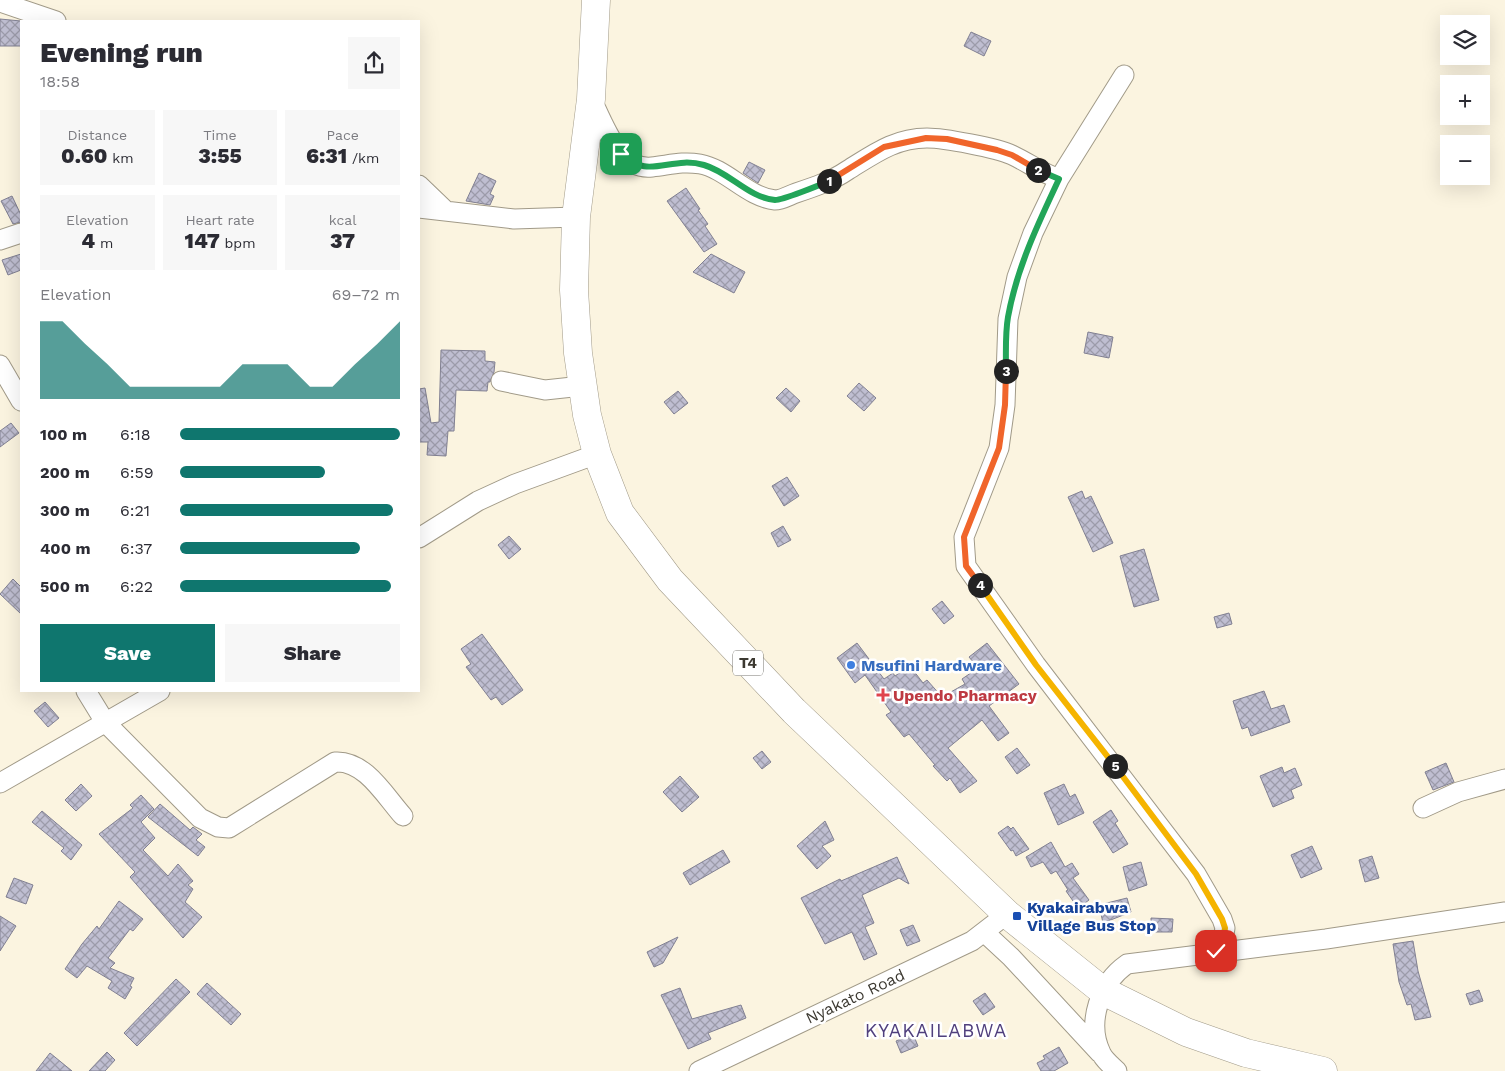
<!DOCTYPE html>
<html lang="en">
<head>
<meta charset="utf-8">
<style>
  body { margin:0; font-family:"Work Sans",sans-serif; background:#f7f7f7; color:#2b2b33; height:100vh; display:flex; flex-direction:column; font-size:19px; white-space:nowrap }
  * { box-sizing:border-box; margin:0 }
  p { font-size:16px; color:#7c7c81 }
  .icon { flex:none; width:28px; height:28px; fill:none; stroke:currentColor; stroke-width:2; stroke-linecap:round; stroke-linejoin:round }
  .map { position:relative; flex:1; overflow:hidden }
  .drawer { position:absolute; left:20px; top:20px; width:400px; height:672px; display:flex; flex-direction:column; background:#fff; border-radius:0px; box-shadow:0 5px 20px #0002 }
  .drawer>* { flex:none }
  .fabs { position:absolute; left:1440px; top:15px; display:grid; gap:10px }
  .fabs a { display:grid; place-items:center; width:50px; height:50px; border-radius:0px; background:#fff; box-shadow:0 5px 20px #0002; font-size:25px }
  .pin { position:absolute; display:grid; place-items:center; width:42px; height:42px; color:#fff; margin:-21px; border-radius:10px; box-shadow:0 2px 8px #0006 }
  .km { position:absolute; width:25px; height:25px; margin:-12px; border-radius:50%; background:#222; color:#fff; font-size:14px; line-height:25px; text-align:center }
  .round { display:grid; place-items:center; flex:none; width:52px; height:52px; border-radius:0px; background:#f7f7f7 }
  .overview { display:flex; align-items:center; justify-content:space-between; height:85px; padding:0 20px }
  h1 { font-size:28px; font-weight:800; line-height:38px }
  .figures { display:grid; grid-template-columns:repeat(3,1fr); gap:8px; height:85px; padding:5px 20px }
  .figures div { display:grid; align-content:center; border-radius:0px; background:#f7f7f7; text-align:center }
  .figures b { font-size:21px; font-weight:800 }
  .figures small { font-size:14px; font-weight:400 }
  .figures p { font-size:14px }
  .chart { height:140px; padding:10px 20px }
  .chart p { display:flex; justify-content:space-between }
  .chart svg { width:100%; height:90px; margin-top:5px; fill:#0f766e; opacity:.7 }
  .action { display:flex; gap:10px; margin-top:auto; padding:10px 20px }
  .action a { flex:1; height:58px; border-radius:0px; background:#0f766e; color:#fff; font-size:20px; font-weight:800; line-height:58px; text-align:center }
  .action a+a { background:#f7f7f7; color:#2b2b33 }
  ul { padding:0 20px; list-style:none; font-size:16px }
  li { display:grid; grid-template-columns:80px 60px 1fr; align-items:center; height:38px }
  li i { height:12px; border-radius:6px; background:#0f766e }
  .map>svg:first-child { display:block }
</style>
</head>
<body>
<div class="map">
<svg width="1505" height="1071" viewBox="0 0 1505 1071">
  <defs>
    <pattern id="building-cross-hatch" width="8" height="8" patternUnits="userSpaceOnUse" patternTransform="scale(1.25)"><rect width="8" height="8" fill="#bfbed1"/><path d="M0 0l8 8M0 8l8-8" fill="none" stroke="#9c9baa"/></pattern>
  </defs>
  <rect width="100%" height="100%" fill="#fbf4e0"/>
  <path fill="url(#building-cross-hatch)" stroke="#818092" d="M0,19L21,21V46H0Z
    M971,32L991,41L984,56L964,46Z
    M749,162L765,170L758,183L743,173Z
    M479,173L496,181L490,194L494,196L490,205L466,201Z
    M686,188L700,209L698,210L708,224L705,226L717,244L704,252L667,201Z
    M12,196L21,215V222L13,224L1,201Z
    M21,254V270L8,275L2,260Z
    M711,254L745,272L734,293L693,272Z
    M1088,332L1113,337L1109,358L1084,353Z
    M441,350L485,351V361L495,362L494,372L490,382H488L487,391L456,390L454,431H448L446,456L427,455L428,442H419V389L425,388L431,423L439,422Z
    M859,383L876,398L864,411L847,396Z
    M786,388L800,401L791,412L776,398Z
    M678,391L688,403L674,414L664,402Z
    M11,423L19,433L0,447V431Z
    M787,477L799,496L784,506L772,486Z
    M1082,491L1085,499L1091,496L1113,543L1093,552L1068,497Z
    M783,526L791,540L778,547L771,533Z
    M509,536L521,549L509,559L498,545Z
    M1144,549L1159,600L1134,607L1120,556Z
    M13,579L21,587V614L0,594Z
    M942,601L954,616L944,624L932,609Z
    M1229,613L1232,624L1217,628L1214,617Z
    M482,634L523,690L502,705L496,697L491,700L466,667L471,664L461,649Z
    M857,643L884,679L893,673L895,676L910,666L923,683L927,680L942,697L965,684L962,679L978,668L969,657L987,643L1019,684L989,706L1009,733L998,741L982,720L948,748L977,781L960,793L950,778L947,781L933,766L935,765L909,734L904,737L886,715L891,712L865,675L855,683L837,658Z
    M1264,691L1271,709L1284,705L1290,722L1251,736L1248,727L1242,729L1233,701Z
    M45,702L59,718L48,727L34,711Z
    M1017,748L1030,765L1017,774L1005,757Z
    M762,751L771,762L762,769L753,758Z
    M1446,763L1454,782L1433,790L1425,772Z
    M1282,767L1284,773L1295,768L1302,785L1291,790L1294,798L1273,807L1260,776Z
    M680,776L699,797L682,812L663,792Z
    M81,784L92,796L76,811L65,800Z
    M1064,784L1070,797L1075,794L1084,813L1058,825L1044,793Z
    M141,795L154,809L141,822L155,838L143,850L168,876L178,864L193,881L188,885L193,889L185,902L202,917L183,938L130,877L135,872L99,834L133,808L130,805Z
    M160,804L190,830L193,827L202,834L196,840L205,847L198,856L148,817Z
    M1111,810L1118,821L1115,823L1128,844L1113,853L1093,822Z
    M42,811L82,845L71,860L61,851L64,848L32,822Z
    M825,821L834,840L822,846L831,856L817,869L797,846Z
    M1008,826L1011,829L1013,827L1029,849L1016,856L1013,850L1011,851L998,833Z
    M1051,842L1065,867L1072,863L1079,874L1073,878L1089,900L1078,908L1066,891L1068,890L1056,871L1051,874L1043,862L1031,867L1026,857Z
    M1312,846L1322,869L1301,878L1291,855Z
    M723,850L730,862L690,885L683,873Z
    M1372,856L1379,878L1365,882L1359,860Z
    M897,857L909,884L899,878L862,895L874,923L865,927L877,954L864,960L852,932L825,944L801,898L840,879L841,881Z
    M1141,862L1147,885L1129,891L1123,867Z
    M14,878L33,885L26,904L6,897Z
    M1127,898L1131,912L1103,923L1099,905Z
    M119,901L143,919L133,931L130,929L108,958L115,963L110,968L134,978L130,986L132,987L125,999L108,988L112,981L87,966L77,978L65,969L82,944L97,926L99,929Z
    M0,916L16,926L0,951Z
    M1151,918L1173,919L1172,932H1151Z
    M913,925L920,941L907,946L900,930Z
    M678,937L663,963L654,967L647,952Z
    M1413,941L1418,971L1431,1017L1415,1020L1411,1004L1407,1005L1399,982L1393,944Z
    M176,979L190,992L137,1046L124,1033Z
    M207,983L241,1014L231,1025L197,994Z
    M680,988L692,1019L741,1005L746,1018L708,1033L711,1039L688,1049L661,995Z
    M1479,990L1483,1001L1470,1005L1466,994Z
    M985,993L995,1007L983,1015L973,1001Z
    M913,1034L918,1046L901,1053L896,1041Z
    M1059,1047L1068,1063L1054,1071H1041L1037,1063L1045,1059L1043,1056Z
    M107,1052L115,1060L105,1071H89Z
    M50,1053L72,1071H36Z"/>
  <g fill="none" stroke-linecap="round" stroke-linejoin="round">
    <defs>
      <path id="minor" d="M0,2L56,21
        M1124,75L1059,179L1033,233L1017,277L1008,319L1005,405L999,448L964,537L966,566L1036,665L1196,874L1222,919L1225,928L1223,940L1216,951
        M591,99C605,124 618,171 652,167C670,165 682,161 700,164C727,169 747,197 775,200C782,200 790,195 796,193C814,187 832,181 848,170C874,154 895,138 927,138C944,138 997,148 1012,155C1029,163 1042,173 1059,179
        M419,185L445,210
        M419,208L514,219L576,217
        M0,240L21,233
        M0,365L21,401
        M501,381L545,390L582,386
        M419,538L478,501L515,484L597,454
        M86,691L105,722L200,818L218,827L229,828L335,762C365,760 385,796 403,816
        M0,783L160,691
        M1423,808L1458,792L1505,779
        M984,932L1011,957L1100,1053
        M699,1071L972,941L1007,914
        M1117,1071C1112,1066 1104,1060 1101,1053C1086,1022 1100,983 1127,964L1326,939L1505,912"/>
      <path id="highway" d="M596,0L591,99L576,217L574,290L578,353L587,415L597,454L620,513L670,580L794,711L1007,914L1103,991L1186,1032L1246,1053L1323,1071"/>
    </defs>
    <use href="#minor" stroke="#a19a88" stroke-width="21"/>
    <use href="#highway" stroke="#a19a88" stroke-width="29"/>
    <use href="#minor" stroke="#fff" stroke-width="19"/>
    <use href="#highway" stroke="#fff" stroke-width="28"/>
  </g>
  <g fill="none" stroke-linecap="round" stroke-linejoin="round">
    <defs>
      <path id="split-1" d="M621,154C649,181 670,155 704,165C729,172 749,198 775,200C783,200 820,185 829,181"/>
      <path id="split-2" d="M829,181L884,147L926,138L947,139L997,150L1012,155L1038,170"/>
      <path id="split-3" d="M1006,371C1006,353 1005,334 1008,317C1017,267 1038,224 1059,179L1038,170"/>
      <path id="split-4" d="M980,585L966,566L964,537L999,448L1005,405L1006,371"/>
      <path id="split-5" d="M980,585L1036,665L1115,766"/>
      <path id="split-6" d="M1115,766L1196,874L1222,919L1225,928L1223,940L1216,951"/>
    </defs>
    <use href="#split-1" stroke="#fff" stroke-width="10"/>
    <use href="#split-2" stroke="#fff" stroke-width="10"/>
    <use href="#split-3" stroke="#fff" stroke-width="10"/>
    <use href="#split-4" stroke="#fff" stroke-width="10"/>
    <use href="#split-5" stroke="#fff" stroke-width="10"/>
    <use href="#split-6" stroke="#fff" stroke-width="10"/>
    <use href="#split-1" stroke="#22a559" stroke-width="6"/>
    <use href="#split-2" stroke="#f0652b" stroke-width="6"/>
    <use href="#split-3" stroke="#22a559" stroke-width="6"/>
    <use href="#split-4" stroke="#f0652b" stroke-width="6"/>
    <use href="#split-5" stroke="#f5b400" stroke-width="6"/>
    <use href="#split-6" stroke="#f5b400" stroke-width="6"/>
  </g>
  <circle fill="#3f7fe0" stroke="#fff" stroke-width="2" cx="851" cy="665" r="5"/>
  <path fill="#e0444e" stroke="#fff" stroke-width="2" d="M880.5 687.5h5v5h5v5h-5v5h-5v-5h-5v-5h5z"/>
  <rect fill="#1a4fb4" stroke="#fff" stroke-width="2" x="1012" y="911" width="10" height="10" rx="2.5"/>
  <g text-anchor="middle" stroke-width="5" stroke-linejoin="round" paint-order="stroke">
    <rect fill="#fff" stroke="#76746f" stroke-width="1" x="733" y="650.5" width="30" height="25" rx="4"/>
    <g font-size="15" font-weight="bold" fill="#3c3931">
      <text x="748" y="668">T4</text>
    </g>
    <g font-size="16" font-weight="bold" fill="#366cbe" stroke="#fff" text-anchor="start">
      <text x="861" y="671">Msufini Hardware</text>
    </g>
    <g font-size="16" font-weight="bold" fill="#be3a42" stroke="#fff" text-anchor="start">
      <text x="893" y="701">Upendo Pharmacy</text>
    </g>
    <g font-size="16" font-weight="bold" fill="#164399" stroke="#fff" text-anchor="start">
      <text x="1027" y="913">Kyakairabwa<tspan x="1027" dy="18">Village Bus Stop</tspan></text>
    </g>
    <g font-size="16" fill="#3c3931" stroke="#fff">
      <text transform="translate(855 996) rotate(-25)" y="6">Nyakato Road</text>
    </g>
    <g font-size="19" letter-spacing="1" fill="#50407d" stroke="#fff">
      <text x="936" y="1037">KYAKAILABWA</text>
    </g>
  </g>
</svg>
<div class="fabs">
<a><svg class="icon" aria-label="layers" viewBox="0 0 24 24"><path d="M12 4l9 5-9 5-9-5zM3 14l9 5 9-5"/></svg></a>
<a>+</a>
<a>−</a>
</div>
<div class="pin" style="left:621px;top:154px;background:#1e9e55"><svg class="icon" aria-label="arrive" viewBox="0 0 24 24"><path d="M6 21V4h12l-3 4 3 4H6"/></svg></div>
<div class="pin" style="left:1216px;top:951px;background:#d93025"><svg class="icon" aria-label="check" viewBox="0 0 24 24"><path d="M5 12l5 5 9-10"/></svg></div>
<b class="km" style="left:829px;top:181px">1</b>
<b class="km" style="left:1038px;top:170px">2</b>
<b class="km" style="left:1006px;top:371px">3</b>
<b class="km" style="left:980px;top:585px">4</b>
<b class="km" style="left:1115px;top:766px">5</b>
<section class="drawer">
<div class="overview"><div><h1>Evening run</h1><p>18:58</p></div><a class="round"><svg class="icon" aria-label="share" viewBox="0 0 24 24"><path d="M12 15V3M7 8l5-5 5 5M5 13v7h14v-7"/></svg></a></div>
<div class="figures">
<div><p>Distance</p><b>0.60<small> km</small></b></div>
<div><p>Time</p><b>3:55</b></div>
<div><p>Pace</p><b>6:31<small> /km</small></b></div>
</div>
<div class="figures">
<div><p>Elevation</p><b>4<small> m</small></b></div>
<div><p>Heart rate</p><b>147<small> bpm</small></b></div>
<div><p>kcal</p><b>37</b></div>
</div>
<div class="chart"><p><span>Elevation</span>69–72 m</p>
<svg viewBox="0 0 160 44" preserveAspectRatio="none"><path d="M0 44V6L10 6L20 17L30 27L40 38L50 38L60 38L70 38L80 38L90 27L100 27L110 27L120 38L130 38L140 27L150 17L160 6V44z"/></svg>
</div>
<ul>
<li><b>100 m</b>6:18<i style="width:100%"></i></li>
<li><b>200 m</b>6:59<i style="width:66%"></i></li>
<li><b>300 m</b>6:21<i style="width:97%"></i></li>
<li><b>400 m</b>6:37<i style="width:82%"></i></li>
<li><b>500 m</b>6:22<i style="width:96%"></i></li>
</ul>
<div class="action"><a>Save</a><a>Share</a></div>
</section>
</div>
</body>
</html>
